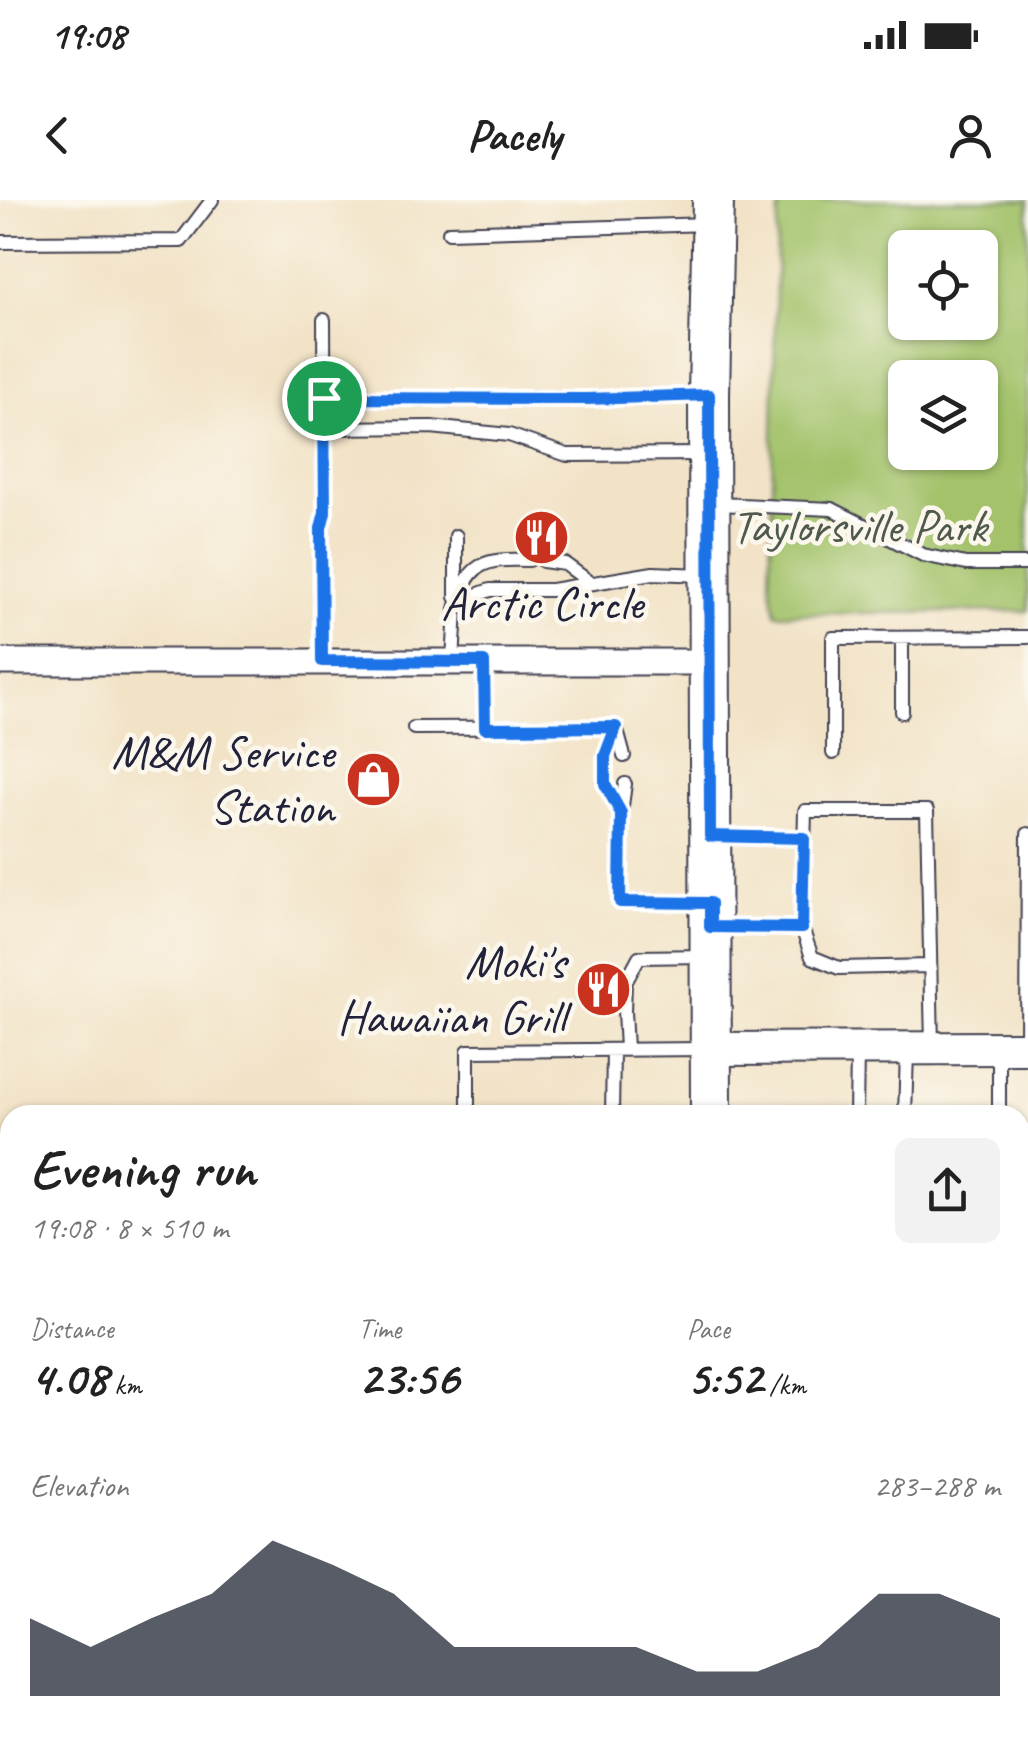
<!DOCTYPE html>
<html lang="en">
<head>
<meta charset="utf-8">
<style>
  body { margin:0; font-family:Caveat,sans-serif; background:#f2f2f2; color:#222; height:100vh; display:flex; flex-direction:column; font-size:38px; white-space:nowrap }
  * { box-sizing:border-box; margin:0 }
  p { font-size:32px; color:#767676 }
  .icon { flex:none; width:55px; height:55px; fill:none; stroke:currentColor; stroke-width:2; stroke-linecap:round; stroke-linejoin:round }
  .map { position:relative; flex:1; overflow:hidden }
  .sheet { position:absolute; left:0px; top:905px; width:1030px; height:642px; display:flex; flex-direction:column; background:#fff; border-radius:30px 30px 0 0; box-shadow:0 2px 8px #0004 }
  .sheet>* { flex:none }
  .buttons { position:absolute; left:888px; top:30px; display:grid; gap:20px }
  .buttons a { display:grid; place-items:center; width:110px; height:110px; border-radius:15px; background:#fff; box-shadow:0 2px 8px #0004; font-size:50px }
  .pin { position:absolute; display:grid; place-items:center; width:85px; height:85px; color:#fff; margin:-42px; border:5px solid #fff; border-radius:50%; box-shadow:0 2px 10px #0007 }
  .round { display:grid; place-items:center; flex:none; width:105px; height:105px; border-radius:15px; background:#f2f2f2 }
  .headline { display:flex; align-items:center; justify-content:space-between; height:170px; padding:0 30px }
  h1 { font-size:55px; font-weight:800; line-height:75px }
  .stats { display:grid; grid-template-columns:repeat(3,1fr); gap:15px; height:170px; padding:10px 30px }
  .stats div { display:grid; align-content:center }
  .stats b { font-size:50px; font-weight:800 }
  .stats small { font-size:28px; font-weight:400 }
  .stats p { font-size:28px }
  .chart { height:280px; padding:20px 30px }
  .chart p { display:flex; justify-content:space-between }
  .chart svg { width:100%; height:180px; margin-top:10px; fill:#111827; opacity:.7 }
  .status { display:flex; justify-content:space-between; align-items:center; height:70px; padding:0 50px; background:#fff; direction:ltr }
  .status svg { height:28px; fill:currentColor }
  header { display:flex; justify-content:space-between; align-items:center; height:130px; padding:0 30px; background:#fff; font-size:45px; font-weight:800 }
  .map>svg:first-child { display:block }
</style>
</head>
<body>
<div class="status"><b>19:08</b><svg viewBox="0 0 49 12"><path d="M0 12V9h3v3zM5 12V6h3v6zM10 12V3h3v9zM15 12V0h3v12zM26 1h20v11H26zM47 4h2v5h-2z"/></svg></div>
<header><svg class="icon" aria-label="back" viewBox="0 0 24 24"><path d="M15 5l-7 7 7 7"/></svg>Pacely<svg class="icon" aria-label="person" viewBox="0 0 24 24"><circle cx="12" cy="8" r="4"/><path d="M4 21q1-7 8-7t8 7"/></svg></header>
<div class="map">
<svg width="1028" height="1546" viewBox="0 0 1028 1546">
  <rect width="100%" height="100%" fill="#fbf7ec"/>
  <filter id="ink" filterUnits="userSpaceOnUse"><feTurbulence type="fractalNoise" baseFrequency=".01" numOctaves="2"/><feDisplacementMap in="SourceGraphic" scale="20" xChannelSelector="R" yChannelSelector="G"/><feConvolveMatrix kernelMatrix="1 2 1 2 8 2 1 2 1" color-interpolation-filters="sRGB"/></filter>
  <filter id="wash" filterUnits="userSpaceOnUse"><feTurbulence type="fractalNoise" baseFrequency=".0048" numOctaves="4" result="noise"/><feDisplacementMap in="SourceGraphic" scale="40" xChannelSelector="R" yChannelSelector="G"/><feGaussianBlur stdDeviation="2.25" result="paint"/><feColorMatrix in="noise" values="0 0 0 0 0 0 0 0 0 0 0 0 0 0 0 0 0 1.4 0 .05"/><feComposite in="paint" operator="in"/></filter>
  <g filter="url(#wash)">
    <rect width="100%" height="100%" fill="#f2e3c7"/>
    <path fill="#a3c26b" stroke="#627253" stroke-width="2.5" fill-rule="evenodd" d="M780,0H1028V411L776,414L770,383L777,34ZM905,48H980V122H905ZM905,178H980V252H905Z"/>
  </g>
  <g filter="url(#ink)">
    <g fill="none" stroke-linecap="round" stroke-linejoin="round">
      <defs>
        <path id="service" d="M449,32L709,24
          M0,42L181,41L212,0
          M324,198L587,199L702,195
          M325,228L431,227L509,235L567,255L702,254
          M717,304L832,309L923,355L966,364H1028
          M543,361L565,364L591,383
          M456,397V336
          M456,409C468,363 483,358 529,360
          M902,438V512
          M322,461L321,328L325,312L324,120
          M453,462L456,409L471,397L490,390H552L653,373L704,375
          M484,462L485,528
          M616,527L605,556V584L621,613
          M616,527L624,556
          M414,528L616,527
          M833,553V438L1028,437
          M625,584L621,613L620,701L708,703
          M717,637L804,638
          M717,727L802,728L805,611H927L932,846
          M802,728L812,757L839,768L930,766
          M1027,847L1028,634
          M626,849L624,811L625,783L639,757L706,756
          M999,851V915
          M468,915V851L707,849
          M612,915L613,850
          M856,915L857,852
          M905,915L907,852
          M1020,1027H1028
          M1020,1137H1028
          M245,1538V1546
          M305,1538V1546
          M353,1538V1546
          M182,1546V1538
          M443,1546V1538"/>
        <path id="minor" d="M0,462H709"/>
        <path id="tertiary" d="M710,849L1028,848"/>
        <path id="primary" d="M711,915L709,195L713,0
          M709,1538V1546"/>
      </defs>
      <use href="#service" stroke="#413f50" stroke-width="16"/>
      <use href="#minor" stroke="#413f50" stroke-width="29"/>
      <use href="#tertiary" stroke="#413f50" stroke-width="36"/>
      <use href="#primary" stroke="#413f50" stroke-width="44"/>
      <use href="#service" stroke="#fff" stroke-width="12"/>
      <use href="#minor" stroke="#fff" stroke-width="25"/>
      <use href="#tertiary" stroke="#fff" stroke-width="32"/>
      <use href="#primary" stroke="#fff" stroke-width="40"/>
    </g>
  </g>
  <g fill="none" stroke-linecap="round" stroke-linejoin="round" filter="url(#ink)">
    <defs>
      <path id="route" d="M709,195L710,636L804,638L802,728L710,727V703L620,702L621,613L605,584V556L616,527L485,528L484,462L322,461L321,328L325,312L324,198L586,199Z"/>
    </defs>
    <use href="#route" stroke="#fff" stroke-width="20"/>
    <use href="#route" stroke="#1a73e8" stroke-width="12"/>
  </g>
  <defs>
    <symbol id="restaurant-disc" viewBox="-11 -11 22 22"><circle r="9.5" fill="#c8321e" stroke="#fbf7ec"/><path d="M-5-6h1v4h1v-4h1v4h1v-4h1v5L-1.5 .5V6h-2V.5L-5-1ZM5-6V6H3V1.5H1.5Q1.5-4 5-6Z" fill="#fff"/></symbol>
    <symbol id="shop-disc" viewBox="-11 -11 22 22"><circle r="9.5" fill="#c8321e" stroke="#fbf7ec"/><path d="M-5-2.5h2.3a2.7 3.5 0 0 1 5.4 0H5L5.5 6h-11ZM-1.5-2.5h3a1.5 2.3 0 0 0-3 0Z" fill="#fff"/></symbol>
  </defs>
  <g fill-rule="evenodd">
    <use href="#restaurant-disc" x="510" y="306" width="63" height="63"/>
    <use href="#shop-disc" x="342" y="548" width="63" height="63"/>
    <use href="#restaurant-disc" x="572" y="758" width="63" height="63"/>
  </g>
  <g text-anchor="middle" stroke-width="9" stroke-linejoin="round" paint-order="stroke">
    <g font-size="48" fill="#4f5a4c" stroke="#fbf7ec">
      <text x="859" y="342">Taylorsville Park</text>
    </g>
    <g font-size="48" fill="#22223b" stroke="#fbf7ec" text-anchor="end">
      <text x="542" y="419" text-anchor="middle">Arctic Circle</text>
      <text x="334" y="568">M&amp;M Service<tspan x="334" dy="55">Station</tspan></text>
      <text x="565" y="778">Moki's<tspan x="565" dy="55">Hawaiian Grill</tspan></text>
    </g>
  </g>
</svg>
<div class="buttons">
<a><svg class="icon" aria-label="locate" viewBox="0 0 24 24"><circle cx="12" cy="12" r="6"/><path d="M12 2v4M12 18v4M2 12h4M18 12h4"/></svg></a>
<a><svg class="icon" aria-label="layers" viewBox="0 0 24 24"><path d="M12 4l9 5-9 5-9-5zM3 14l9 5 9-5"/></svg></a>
</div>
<div class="pin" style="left:324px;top:198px;background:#1e9e55"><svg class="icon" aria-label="arrive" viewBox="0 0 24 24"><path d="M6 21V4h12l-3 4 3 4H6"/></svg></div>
<section class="sheet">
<div class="headline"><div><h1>Evening run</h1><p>19:08 · 8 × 510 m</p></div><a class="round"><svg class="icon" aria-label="share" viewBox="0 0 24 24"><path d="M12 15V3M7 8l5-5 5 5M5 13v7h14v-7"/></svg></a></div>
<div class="stats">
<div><p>Distance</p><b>4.08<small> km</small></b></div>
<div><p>Time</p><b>23:56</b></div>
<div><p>Pace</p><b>5:52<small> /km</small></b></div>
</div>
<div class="chart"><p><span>Elevation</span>283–288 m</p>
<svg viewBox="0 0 160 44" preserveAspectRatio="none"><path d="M0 44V25L10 32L20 25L30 19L40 6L50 12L60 19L70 32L80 32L90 32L100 32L110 38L120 38L130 32L140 19L150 19L160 25V44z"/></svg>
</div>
</section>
</div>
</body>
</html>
